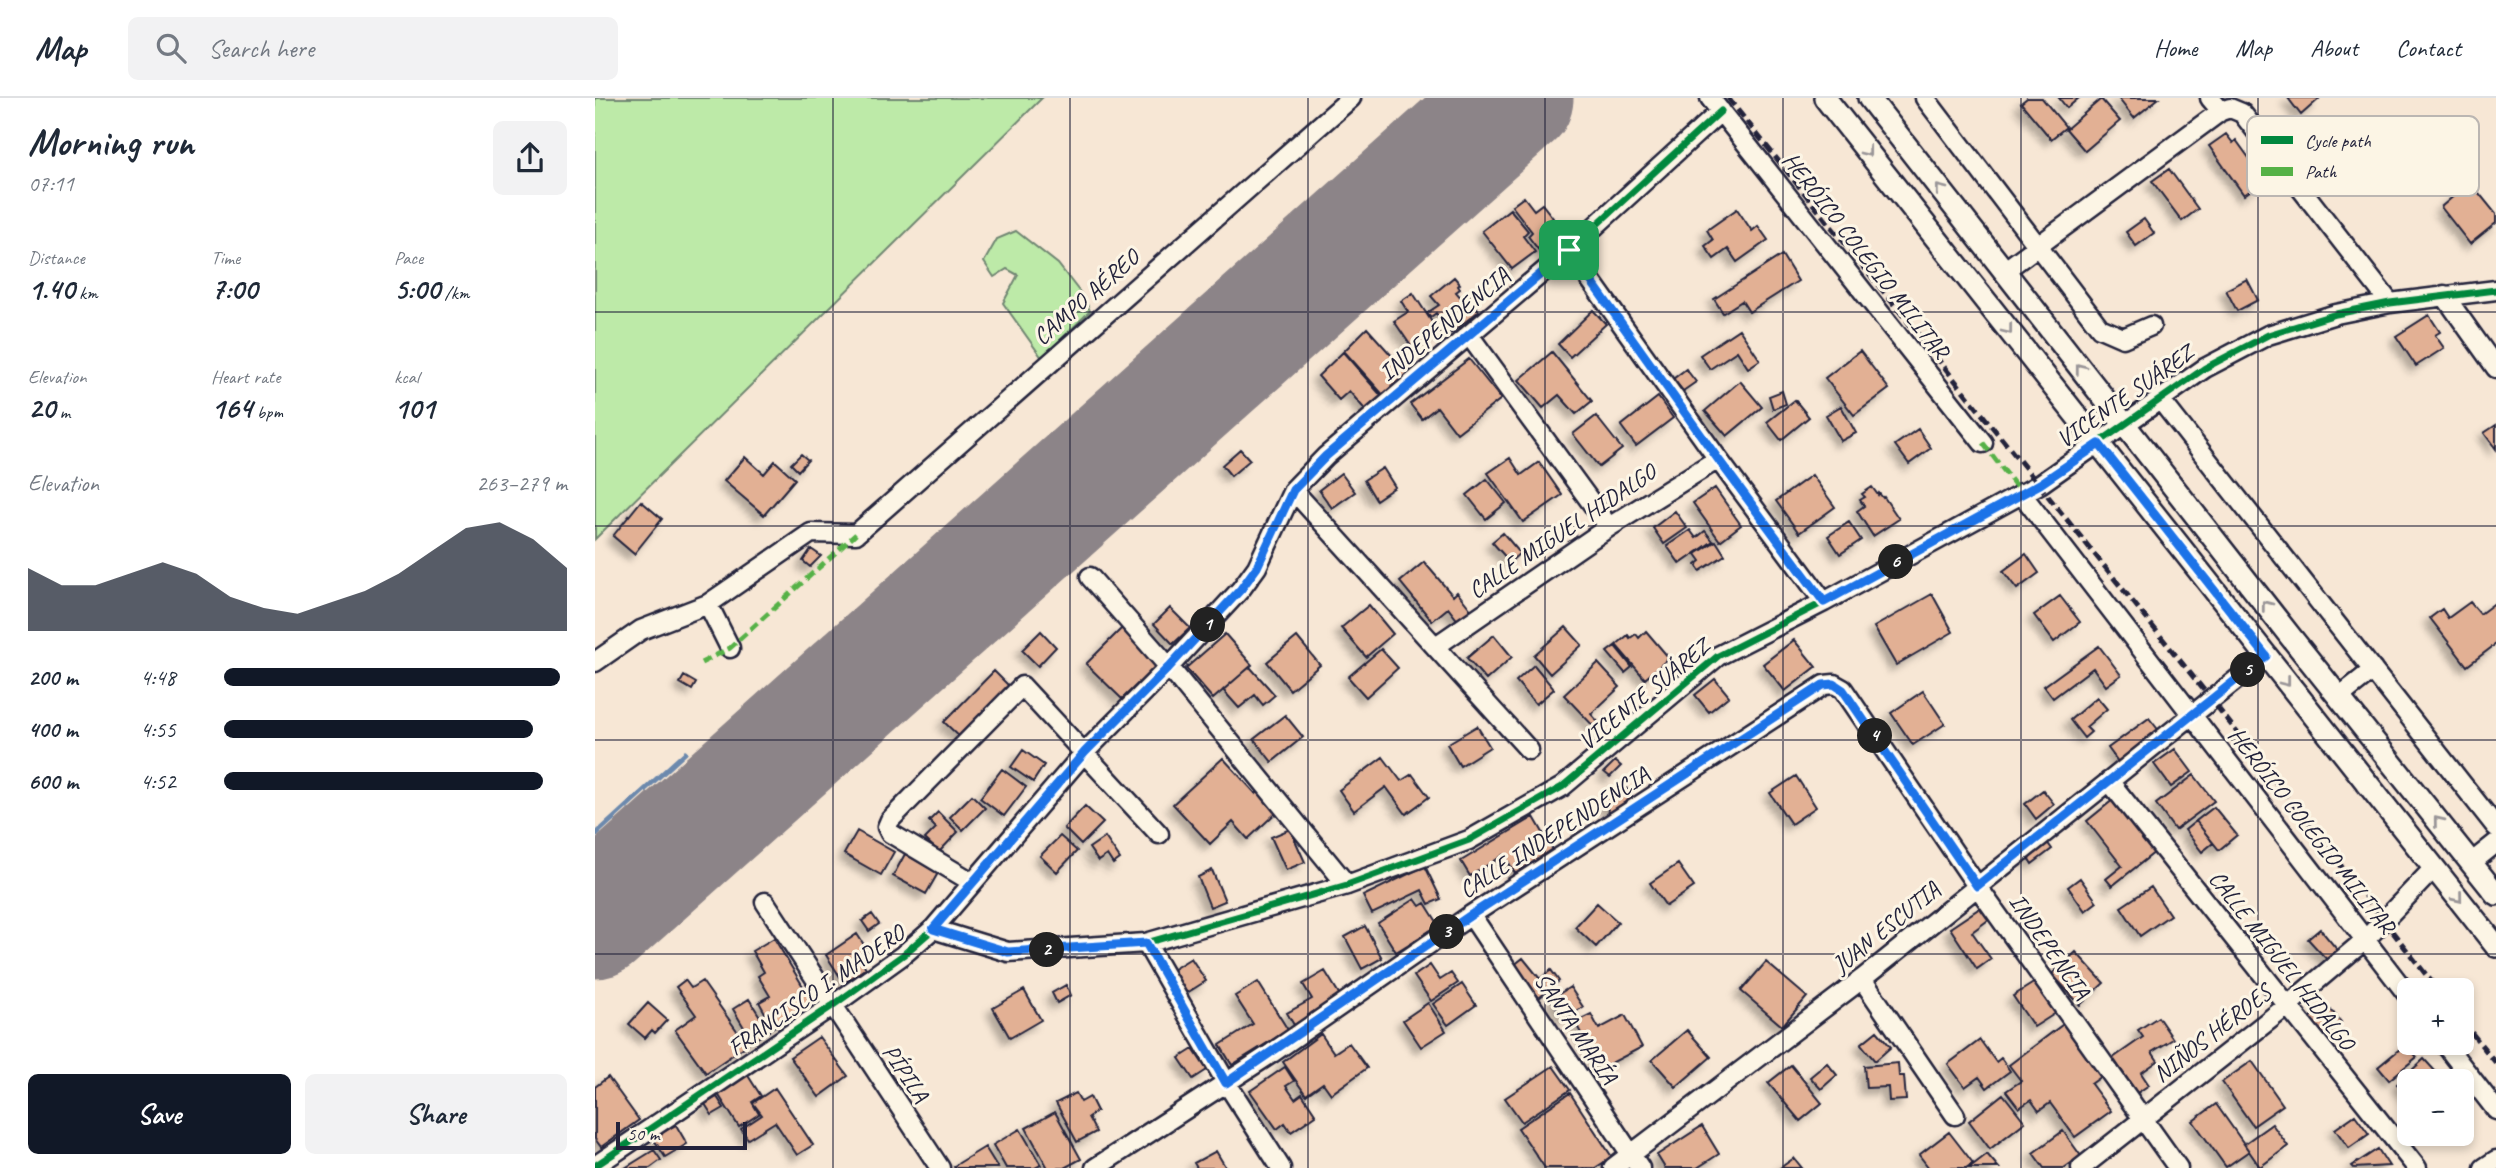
<!DOCTYPE html>
<html lang="en">
<head>
<meta charset="utf-8">
<style>
  body { margin:0; font-family:Caveat,sans-serif; background:#f2f2f3; color:#1f2937; height:100vh; display:flex; flex-direction:column; font-size:26px; white-space:nowrap }
  * { box-sizing:border-box; margin:0 }
  p { font-size:23px; color:#747a83 }
  .icon { flex:none; width:38px; height:38px; fill:none; stroke:currentColor; stroke-width:2; stroke-linecap:round; stroke-linejoin:round }
  .map { position:relative; flex:1; overflow:hidden }
  .sheet { display:flex; flex-direction:column; background:#fff; width:595px }
  .sheet>* { flex:none }
  .tools { position:absolute; left:1802px; top:880px; display:grid; gap:14px }
  .tools a { display:grid; place-items:center; width:77px; height:77px; border-radius:10px; background:#fff; box-shadow:0 4px 10px #0003; font-size:35px }
  .scale { position:absolute; left:21px; bottom:18px; width:131px; box-sizing:border-box; padding-left:7px; border:4px solid #22223b; border-top:0; font-size:19px; line-height:24px; white-space:nowrap; color:#22223b; -webkit-text-stroke:5px #fcf5e5; paint-order:stroke }
  .pin { position:absolute; display:grid; place-items:center; width:60px; height:60px; color:#fff; margin:-30px; border-radius:14px; box-shadow:0 4px 10px #0006 }
  .km { position:absolute; width:35px; height:35px; margin:-18px; border-radius:50%; background:#222; color:#fff; font-size:19px; line-height:35px; text-align:center }
  .round { display:grid; place-items:center; flex:none; width:74px; height:74px; border-radius:10px; background:#f2f2f3 }
  .head { display:flex; align-items:center; justify-content:space-between; height:119px; padding:0 28px }
  h1 { font-size:38px; font-weight:800; line-height:52px }
  .figures { display:grid; grid-template-columns:repeat(3,1fr); gap:10px; height:119px; padding:7px 28px }
  .figures div { display:grid; align-content:center }
  .figures b { font-size:30px; font-weight:800 }
  .figures small { font-size:19px; font-weight:400 }
  .figures p { font-size:19px }
  .chart { height:196px; padding:14px 28px }
  .chart p { display:flex; justify-content:space-between }
  .chart svg { width:100%; height:126px; margin-top:7px; fill:#111827; opacity:.7 }
  .action { display:flex; gap:14px; margin-top:auto; padding:14px 28px }
  .action a { flex:1; height:80px; border-radius:10px; background:#111827; color:#fff; font-size:28px; font-weight:800; line-height:80px; text-align:center }
  .action a+a { background:#f2f2f3; color:#1f2937 }
  ul { padding:0 28px; list-style:none; font-size:23px }
  li { display:grid; grid-template-columns:112px 84px 1fr; align-items:center; height:52px }
  li i { height:18px; border-radius:9px; background:#111827 }
  header { display:flex; align-items:center; gap:42px; box-sizing:border-box; height:98px; padding:0 35px; background:#fff; border-bottom:2px solid #e0e1e3 }
  header strong { font-size:33px }
  nav { display:flex; gap:38px; margin-inline-start:auto; font-size:24px }
  .search { width:490px; height:63px; background:#f2f2f3; display:flex; align-items:center; gap:18px; box-sizing:border-box; padding:0 24px; border-radius:10px; color:#747a83; font-size:26px }
  main { display:flex; flex:1; min-height:0 }
  .map>svg:first-child { display:block }
</style>
</head>
<body>
<header>
<strong>Map</strong>
<div class="search"><svg class="icon" aria-label="search" viewBox="0 0 24 24"><circle cx="10" cy="10" r="6"/><path d="M15 15l6 6"/></svg>Search here</div>
<nav><a>Home</a><a>Map</a><a>About</a><a>Contact</a></nav>
</header>
<main>
<section class="sheet">
<div class="head"><div><h1>Morning run</h1><p>07:11</p></div><a class="round"><svg class="icon" aria-label="share" viewBox="0 0 24 24"><path d="M12 15V3M7 8l5-5 5 5M5 13v7h14v-7"/></svg></a></div>
<div class="figures">
<div><p>Distance</p><b>1.40<small> km</small></b></div>
<div><p>Time</p><b>7:00</b></div>
<div><p>Pace</p><b>5:00<small> /km</small></b></div>
</div>
<div class="figures">
<div><p>Elevation</p><b>20<small> m</small></b></div>
<div><p>Heart rate</p><b>164<small> bpm</small></b></div>
<div><p>kcal</p><b>101</b></div>
</div>
<div class="chart"><p><span>Elevation</span>263–279 m</p>
<svg viewBox="0 0 160 44" preserveAspectRatio="none"><path d="M0 44V22L10 28L20 28L30 24L40 20L50 24L60 32L70 36L80 38L90 34L100 30L110 24L120 16L130 8L140 6L150 12L160 22V44z"/></svg>
</div>
<ul>
<li><b>200 m</b>4:48<i style="width:98%"></i></li>
<li><b>400 m</b>4:55<i style="width:90%"></i></li>
<li><b>600 m</b>4:52<i style="width:93%"></i></li>
</ul>
<div class="action"><a>Save</a><a>Share</a></div>
</section>
<div class="map">
<svg width="1901" height="1070" viewBox="0 0 1901 1070">
  <defs>
    <filter id="shadow"><feDropShadow dx="-6" dy="6" stdDeviation="3.5" flood-color="#0004"/></filter>
  </defs>
  <rect width="100%" height="100%" fill="#f7e7d5"/>
  <filter id="ink" filterUnits="userSpaceOnUse"><feTurbulence type="fractalNoise" baseFrequency=".0143" numOctaves="2"/><feDisplacementMap in="SourceGraphic" scale="14" xChannelSelector="R" yChannelSelector="G"/><feConvolveMatrix kernelMatrix="1 2 1 2 8 2 1 2 1" color-interpolation-filters="sRGB"/></filter>
  <g filter="url(#ink)">
    <path fill="#bdeaa8" stroke="#708672" stroke-width="2" d="M0,0H447L0,441Z
      M421,133L463,166L490,201L495,213L447,260L408,205L423,177L412,171L399,179L389,164L402,141Z"/>
    <g fill="none" stroke-linecap="round" stroke-linejoin="round">
      <path stroke="#6c89ad" stroke-width="5" d="M0,737L90,655"/>
      <path stroke="#8c8488" stroke-width="119" d="M0,821L919,0"/>
    </g>
    <path fill="#e2b094" stroke="#22223b" stroke-width="2" filter="url(#shadow)" d="M1432,0H1447L1471,29L1456,41L1426,5Z
      M1464,0H1484L1472,10Z
      M1523,0H1564L1539,20Z
      M1693,0H1723L1724,1L1706,17Z
      M1506,1L1525,23L1490,53L1471,31Z
      M1631,36L1638,45L1641,42L1670,82L1649,97L1614,48Z
      M1574,71L1603,111L1587,123L1557,83Z
      M1875,84L1901,116V125L1875,146L1846,109Z
      M929,99L939,112L947,106L958,120L951,125L964,142L946,155L933,138L937,134L917,108Z
      M915,111L933,133L928,138L940,154L917,171L887,133Z
      M1142,111L1157,133L1163,128L1173,142L1142,164L1133,151L1119,161L1110,148L1118,142L1112,132Z
      M1549,121L1559,135L1541,148L1531,134Z
      M1187,157L1203,183L1154,214L1147,203L1128,215L1119,201Z
      M859,179L865,186L863,188L865,191L861,194L867,201L874,196L884,213L856,235L841,215L836,219L832,215L844,207L836,198Z
      M1652,181L1663,202L1642,213L1631,192Z
      M818,195L844,235L818,251L799,223L813,214L806,203Z
      M998,212L1011,226L975,259L963,246Z
      M1834,217L1845,234L1840,237L1849,250L1821,268L1801,238Z
      M772,230L815,278L791,300L749,253Z
      M1144,231L1165,262L1153,270L1142,253L1115,271L1105,257Z
      M1265,253L1294,291L1259,317L1230,280Z
      M748,254L789,301L773,315L754,293L744,302L723,278Z
      M957,254L997,303L981,316L964,297L948,310L924,282Z
      M874,261L906,301L862,335L842,309L827,321L815,306Z
      M1091,271L1101,284L1088,293L1078,281Z
      M1145,283L1167,309L1132,338L1110,313Z
      M1187,293L1191,306L1178,311L1174,298Z
      M1063,299L1078,320L1041,348L1026,328Z
      M1200,302L1214,319L1186,342L1172,324Z
      M1246,308L1261,335L1246,343L1231,317Z
      M1001,318L1027,351L1004,369L978,336Z
      M1901,327V351L1889,335Z
      M1323,331L1336,350L1314,366L1300,347Z
      M645,351L655,362L636,378L627,367Z
      M206,356L213,362L203,373L196,366Z
      M150,359L169,376L180,363L200,381L169,417L129,383Z
      M915,360L926,377L944,364L967,397L928,424L893,375Z
      M788,370L800,389L781,402L769,382Z
      M746,375L760,394L737,410L724,392Z
      M1217,377L1240,409L1204,435L1181,403Z
      M892,381L911,405L891,421L872,397Z
      M1277,389L1283,397L1284,395L1288,400L1289,399L1304,421L1278,438L1262,413L1269,408L1265,402L1270,399L1267,396Z
      M1120,390L1146,427L1125,443L1098,405Z
      M46,403L67,421L39,456L18,438Z
      M1080,413L1092,430L1069,446L1058,430Z
      M1254,424L1266,442L1245,456L1233,438Z
      M1095,432L1101,440L1110,433L1118,443L1085,466L1072,448Z
      M908,435L925,455L915,464L897,444Z
      M1121,443L1130,457L1105,473L1101,467L1106,463L1101,456Z
      M216,451L226,458L215,469L208,463Z
      M1431,456L1444,475L1422,491L1408,473Z
      M829,464L858,498L862,494L877,513L864,524L853,510L837,523L805,484Z
      M1337,496L1358,534L1301,567L1279,529Z
      M1465,498L1485,524L1459,544L1439,517Z
      M1875,504L1885,516L1901,504V546L1872,568L1835,520L1847,511L1853,520Z
      M774,507L798,536L771,559L746,530Z
      M575,510L595,530L578,546L559,526Z
      M971,529L987,547L955,576L939,557Z
      M527,530L563,566L527,601L491,566Z
      M446,533L461,549L443,568L427,552Z
      M1051,533L1074,560L1050,581L1021,547L1033,537L1035,540L1041,536L1044,540Z
      M630,536L657,567L618,601L591,570Z
      M899,537L917,559L891,582L872,560Z
      M702,539L725,567L695,592L672,564Z
      M1199,542L1221,569L1190,593L1168,566Z
      M1020,548L1037,569L1030,575L1012,554Z
      M1504,548L1526,577L1511,588L1498,570L1458,600L1449,588Z
      M786,551L803,570L771,599L753,579Z
      M1003,565L1025,589L996,616L1006,627L1002,632L969,597Z
      M939,567L959,591L941,606L921,583Z
      M655,569L680,597L668,607L660,597L644,610L628,592Z
      M399,573L419,593L369,643L349,624Z
      M89,578L101,585L97,592L85,585Z
      M1120,581L1134,598L1114,614L1100,597Z
      M1328,593L1350,626L1318,647L1296,615Z
      M1502,599L1512,611L1491,629L1496,634L1489,640L1475,622Z
      M690,617L708,639L677,664L659,641Z
      M1554,620L1565,634L1524,665L1513,650Z
      M882,628L895,649L865,668L852,646Z
      M1580,651L1597,674L1576,689L1559,666Z
      M428,652L449,667L438,684L416,669Z
      M788,659L806,683L817,676L834,699L811,716L791,689L759,713L744,692Z
      M628,660L661,696L666,691L685,711L653,741L638,724L615,746L578,706Z
      M1020,663L1026,668L1015,679L1009,674Z
      M407,671L431,689L409,718L385,700Z
      M1599,677L1619,703L1580,732L1561,706Z
      M1201,678L1221,709L1196,726L1175,695Z
      M1030,688L1039,703L1016,717L1007,702Z
      M1448,692L1459,706L1441,721L1430,706Z
      M377,697L390,710L368,732L355,719Z
      M1519,701L1560,754L1517,788L1511,781L1527,768L1492,723Z
      M490,708L508,725L486,747L469,730Z
      M1619,709L1642,737L1624,752L1601,723Z
      M343,714L363,734L344,754L330,741L341,730L334,723Z
      M939,719L961,757L923,780L909,757L875,778L866,763Z
      M1601,723L1618,745L1607,754L1590,732Z
      M695,731L710,764L691,772L676,739Z
      M262,733L299,754L286,777L249,756Z
      M465,738L482,753L462,774L445,758Z
      M510,739L525,761L518,766L512,757L503,763L494,750Z
      M1452,744L1457,751L1437,766L1432,758Z
      M310,756L343,775L331,796L298,778Z
      M1083,766L1099,789L1071,808L1055,785Z
      M830,768L846,801L834,806L827,792L777,816L768,798Z
      M617,772L630,803L615,809L603,779Z
      M1485,780L1502,804L1490,813L1473,789Z
      M1556,789L1575,817L1545,838L1526,809Z
      M820,801L825,808L830,805L844,827L801,854L783,825Z
      M1002,805L1023,824L1001,849L980,829Z
      M1388,808L1396,820L1377,834L1396,861L1382,871L1355,830Z
      M277,816L284,826L274,833L267,823Z
      M770,828L787,860L767,871L750,839Z
      M1725,831L1745,855L1734,864L1713,841Z
      M262,836L273,853L264,859L271,870L249,885L231,857Z
      M179,840L218,905L178,929L164,904L175,898L163,878L169,874L157,853Z
      M1481,854L1509,885L1485,907L1457,876Z
      M596,860L611,883L592,895L577,872Z
      M928,860L945,881L956,872L964,883L944,900L918,868Z
      M1171,864L1212,899L1187,928L1146,893Z
      M835,867L845,882L856,875L863,885L836,903L819,878Z
      M730,873L746,899L699,927L692,915L717,901L708,886Z
      M90,882L96,890L107,883L152,947L111,975L80,932L101,917L81,889Z
      M663,884L693,932L637,967L625,947L658,926L640,898Z
      M1440,884L1461,915L1439,929L1418,898Z
      M867,886L881,907L853,927L838,906Z
      M471,887L476,897L462,905L457,895Z
      M975,889L988,909L969,921L956,901Z
      M429,892L446,922L415,940L398,910Z
      M154,901L174,933L157,943L138,911Z
      M53,905L72,922L60,935L57,932L50,940L34,926Z
      M833,905L851,933L826,949L808,922Z
      M1732,907L1746,924L1724,940L1711,923Z
      M996,916L1004,931L1030,917L1047,949L1005,971L980,924Z
      M1563,919L1578,941L1557,954L1563,963L1546,975L1554,987L1542,995L1518,960L1548,939L1543,932Z
      M1471,924L1510,976L1496,986L1516,1013L1480,1039L1455,1005L1444,1013L1436,1002L1424,1010L1411,993L1426,983L1414,967Z
      M1092,932L1116,959L1081,989L1057,962Z
      M1282,933L1296,949L1280,963L1266,946Z
      M726,936L739,955L754,945L772,970L736,996L728,985L711,997L688,964Z
      M224,939L253,978L224,999L195,959Z
      M1385,942L1401,964L1406,960L1415,973L1392,990L1384,979L1370,989L1353,966Z
      M1811,946L1822,959L1794,982L1783,969Z
      M598,951L612,972L598,981L584,960Z
      M1829,961L1841,974L1831,984H1815L1814,999L1802,986Z
      M1657,963L1688,1007L1658,1028L1627,984Z
      M1232,965L1242,977L1226,991L1215,979Z
      M1303,965L1304,978H1309L1311,1002L1294,1003L1293,989L1271,990L1269,968Z
      M1196,967L1227,1005L1205,1023L1173,985Z
      M958,968L975,992L927,1024L910,1000Z
      M690,969L699,983L691,988L700,1001L707,996L721,1017L696,1034L690,1025L682,1031L655,993Z
      M152,976L166,998L157,1004L164,1016L144,1029L123,996Z
      M13,979L44,1022L6,1049L0,1041V989Z
      M180,990L218,1047L202,1057L180,1024L153,1041L146,1031L167,1017L158,1005Z
      M481,995L486,1004L495,999L502,1013L493,1019L501,1034L482,1044L461,1005Z
      M975,995L1017,1059L1000,1070H950L923,1030Z
      M1408,996L1430,1024L1395,1051L1374,1023Z
      M122,999L129,1010L117,1017L110,1006Z
      M1621,1006L1654,1053L1631,1069L1598,1023Z
      M460,1014L486,1061L469,1070H453L431,1030Z
      M1760,1017L1774,1036L1754,1050L1740,1031Z
      M1677,1026L1693,1048L1665,1069L1649,1046Z
      M81,1027L92,1046L70,1059L58,1040Z
      M1107,1028L1124,1056L1102,1070H1070L1062,1057Z
      M425,1031L446,1067L440,1070H411L398,1047Z
      M1468,1033L1486,1058L1469,1070H1449L1438,1055Z
      M1354,1034L1378,1065L1371,1070H1334L1324,1057Z
      M390,1049L403,1070H360L359,1068Z
      M1783,1051L1794,1068L1759,1070L1757,1068Z
      M59,1052L66,1062L55,1070H30Z
      M621,1053L631,1070H602L599,1065Z
      M1392,1056L1404,1070H1374Z
      M1199,1060L1207,1070H1185Z"/>
    <g fill="none" stroke-linecap="round" stroke-linejoin="round">
      <defs>
        <path id="minor" d="M1115,0L1388,345
          M1330,0L1505,230L1528,240L1556,228
          M1626,13L1635,10L1647,15L1795,205
          M974,152L1123,361L1229,504
          M1409,173L1626,13L1615,0
          M1849,197L1901,270
          M874,237L1014,429
          M1564,300L1901,729
          M698,392L934,652
          M1426,395L1815,900
          M495,479L574,569L752,787
          M113,506L216,435L261,436L756,0
          M841,548L1014,429L1123,361
          M0,564L46,532L113,506L135,550
          M1744,599L1778,572
          M1514,683L1822,1070
          M1876,765L1901,745
          M377,784L295,735L292,729L295,722L427,588L564,736
          M170,804L345,1070
          M876,817L1045,1070
          M338,831L413,854L551,845L752,787L874,742L967,689L1123,558L1229,504L1445,386L1610,270L1673,237L1741,216L1795,205L1901,192
          M551,845L631,984L686,1070
          M1267,881L1360,1017
          M1849,945L1901,1012
          M0,1068L237,908L308,857L338,831L490,654L574,569L646,491L662,469L698,392L731,358L974,152L1126,13
          M500,1070L677,955L876,817L1229,587L1239,586L1248,591L1382,788L1583,1070
          M1018,1070L1267,881L1671,558
          M1486,1070L1692,908L1770,842L1839,770
          M1889,1070L1901,1062"/>
        <path id="major" d="M1230,0L1901,848
          M1274,0L1695,538L1901,796"/>
      </defs>
      <use href="#minor" stroke="#22223b" stroke-width="23"/>
      <use href="#major" stroke="#22223b" stroke-width="26"/>
      <use href="#minor" stroke="#fcf5e5" stroke-width="18"/>
      <use href="#major" stroke="#fcf5e5" stroke-width="21"/>
      <path stroke="#22223b" stroke-width="5" stroke-dasharray="10 5" stroke-linecap="butt" d="M1133,0L1616,601L1843,892
        M1867,923L1901,965"/>
      <path stroke="#55b146" stroke-width="5" stroke-dasharray="10 5" stroke-linecap="butt" d="M1388,345L1426,395
        M106,565L135,550L261,436"/>
      <defs>
        <path id="cycleway" d="M338,831L413,854L551,845L752,787L874,742L967,689L1123,558L1229,504L1445,386L1610,270L1673,237L1741,216L1795,205L1901,192
          M0,1068L237,908L308,857L338,831L490,654L574,569L646,491L662,469L698,392L731,358L974,152L1126,13"/>
      </defs>
      <use href="#cycleway" stroke="#fcf5e5" stroke-width="11"/>
      <use href="#cycleway" stroke="#00873e" stroke-width="7"/>
    </g>
    <defs><path id="oneway-chevron" d="M-2-3.5L2.5 0L-2 3.5" fill="none" stroke-width="1.6" stroke-linecap="round" stroke-linejoin="round" transform="scale(1.75)"/></defs>
    <g stroke="#9a9698">
      <use href="#oneway-chevron" transform="translate(1272 54) rotate(52)"/>
      <use href="#oneway-chevron" transform="translate(1345 91) rotate(-128)"/>
      <use href="#oneway-chevron" transform="translate(1413 232) rotate(52)"/>
      <use href="#oneway-chevron" transform="translate(1485 270) rotate(-128)"/>
      <use href="#oneway-chevron" transform="translate(1671 507) rotate(-128)"/>
      <use href="#oneway-chevron" transform="translate(1691 584) rotate(52)"/>
      <use href="#oneway-chevron" transform="translate(1843 723) rotate(-129)"/>
      <use href="#oneway-chevron" transform="translate(1863 800) rotate(51)"/>
    </g>
  </g>
  <g fill="none" stroke-linecap="round" stroke-linejoin="round" filter="url(#ink)">
    <defs>
      <path id="route" d="M974,152L1123,361L1229,504L1445,386L1504,346L1671,558L1382,788L1248,592L1239,586L1228,587L876,817L631,985L551,845L413,854L338,831L490,654L574,569L646,491L662,469L698,392L731,358Z"/>
    </defs>
    <use href="#route" stroke="#fff" stroke-width="14"/>
    <use href="#route" stroke="#1a73e8" stroke-width="9"/>
  </g>
  <path fill="none" stroke="#22223b" stroke-width="2" stroke-opacity="0.55" d="M238,0V1070M475,0V1070M713,0V1070M950,0V1070M1188,0V1070M1426,0V1070M1663,0V1070M0,214H1901M0,428H1901M0,642H1901M0,856H1901"/>
  <g text-anchor="middle" stroke-width="6" stroke-linejoin="round" paint-order="stroke">
    <g font-size="24" fill="#22223b" stroke="#fcf5e5">
      <text transform="translate(1271 157) rotate(52)" y="8">HERÓICO COLEGIO MILITAR</text>
      <text transform="translate(491 199) rotate(-41)" y="8">CAMPO AÉREO</text>
      <text transform="translate(849 226) rotate(-40)" y="8">INDEPENDENCIA</text>
      <text transform="translate(1530 298) rotate(-35)" y="8">VICENTE SUÁREZ</text>
      <text transform="translate(967 433) rotate(-34)" y="8">CALLE MIGUEL HIDALGO</text>
      <text transform="translate(1049 596) rotate(-39)" y="8">VICENTE SUÁREZ</text>
      <text transform="translate(1717 732) rotate(52)" y="8">HERÓICO COLEGIO MILITAR</text>
      <text transform="translate(959 734) rotate(-33)" y="8">CALLE INDEPENDENCIA</text>
      <text transform="translate(1291 829) rotate(-39)" y="8">JUAN ESCUTIA</text>
      <text transform="translate(1455 848) rotate(55)" y="8">INDEPENCIA</text>
      <text transform="translate(1687 862) rotate(52)" y="8">CALLE MIGUEL HIDALGO</text>
      <text transform="translate(221 892) rotate(-35)" y="8">FRANCISCO I. MADERO</text>
      <text transform="translate(981 930) rotate(56)" y="8">SANTA MARÍA</text>
      <text transform="translate(1617 935) rotate(-38)" y="8">NIÑOS HÉROES</text>
      <text transform="translate(311 975) rotate(56)" y="8">PÍPILA</text>
    </g>
  </g>
  <rect x="1652" y="18" width="232" height="80" rx="10" fill="#fcf5e5" stroke="#bbb6b2" stroke-width="2"/>
  <rect x="1666" y="38" width="32" height="8" fill="#00873e"/>
  <rect x="1666" y="69" width="32" height="9" fill="#55b146"/>
  <g font-size="19" fill="#22223b">
    <text x="1710" y="49">Cycle path</text>
    <text x="1710" y="80">Path</text>
  </g>
</svg>
<div class="tools">
<a>+</a>
<a>−</a>
</div>
<div class="scale">50 m</div>
<div class="pin" style="left:974px;top:152px;background:#1e9e55"><svg class="icon" aria-label="arrive" viewBox="0 0 24 24"><path d="M6 21V4h12l-3 4 3 4H6"/></svg></div>
<b class="km" style="left:613px;top:527px">1</b>
<b class="km" style="left:452px;top:852px">2</b>
<b class="km" style="left:852px;top:834px">3</b>
<b class="km" style="left:1280px;top:638px">4</b>
<b class="km" style="left:1653px;top:572px">5</b>
<b class="km" style="left:1301px;top:464px">6</b>
</div>
</main>
</body>
</html>
